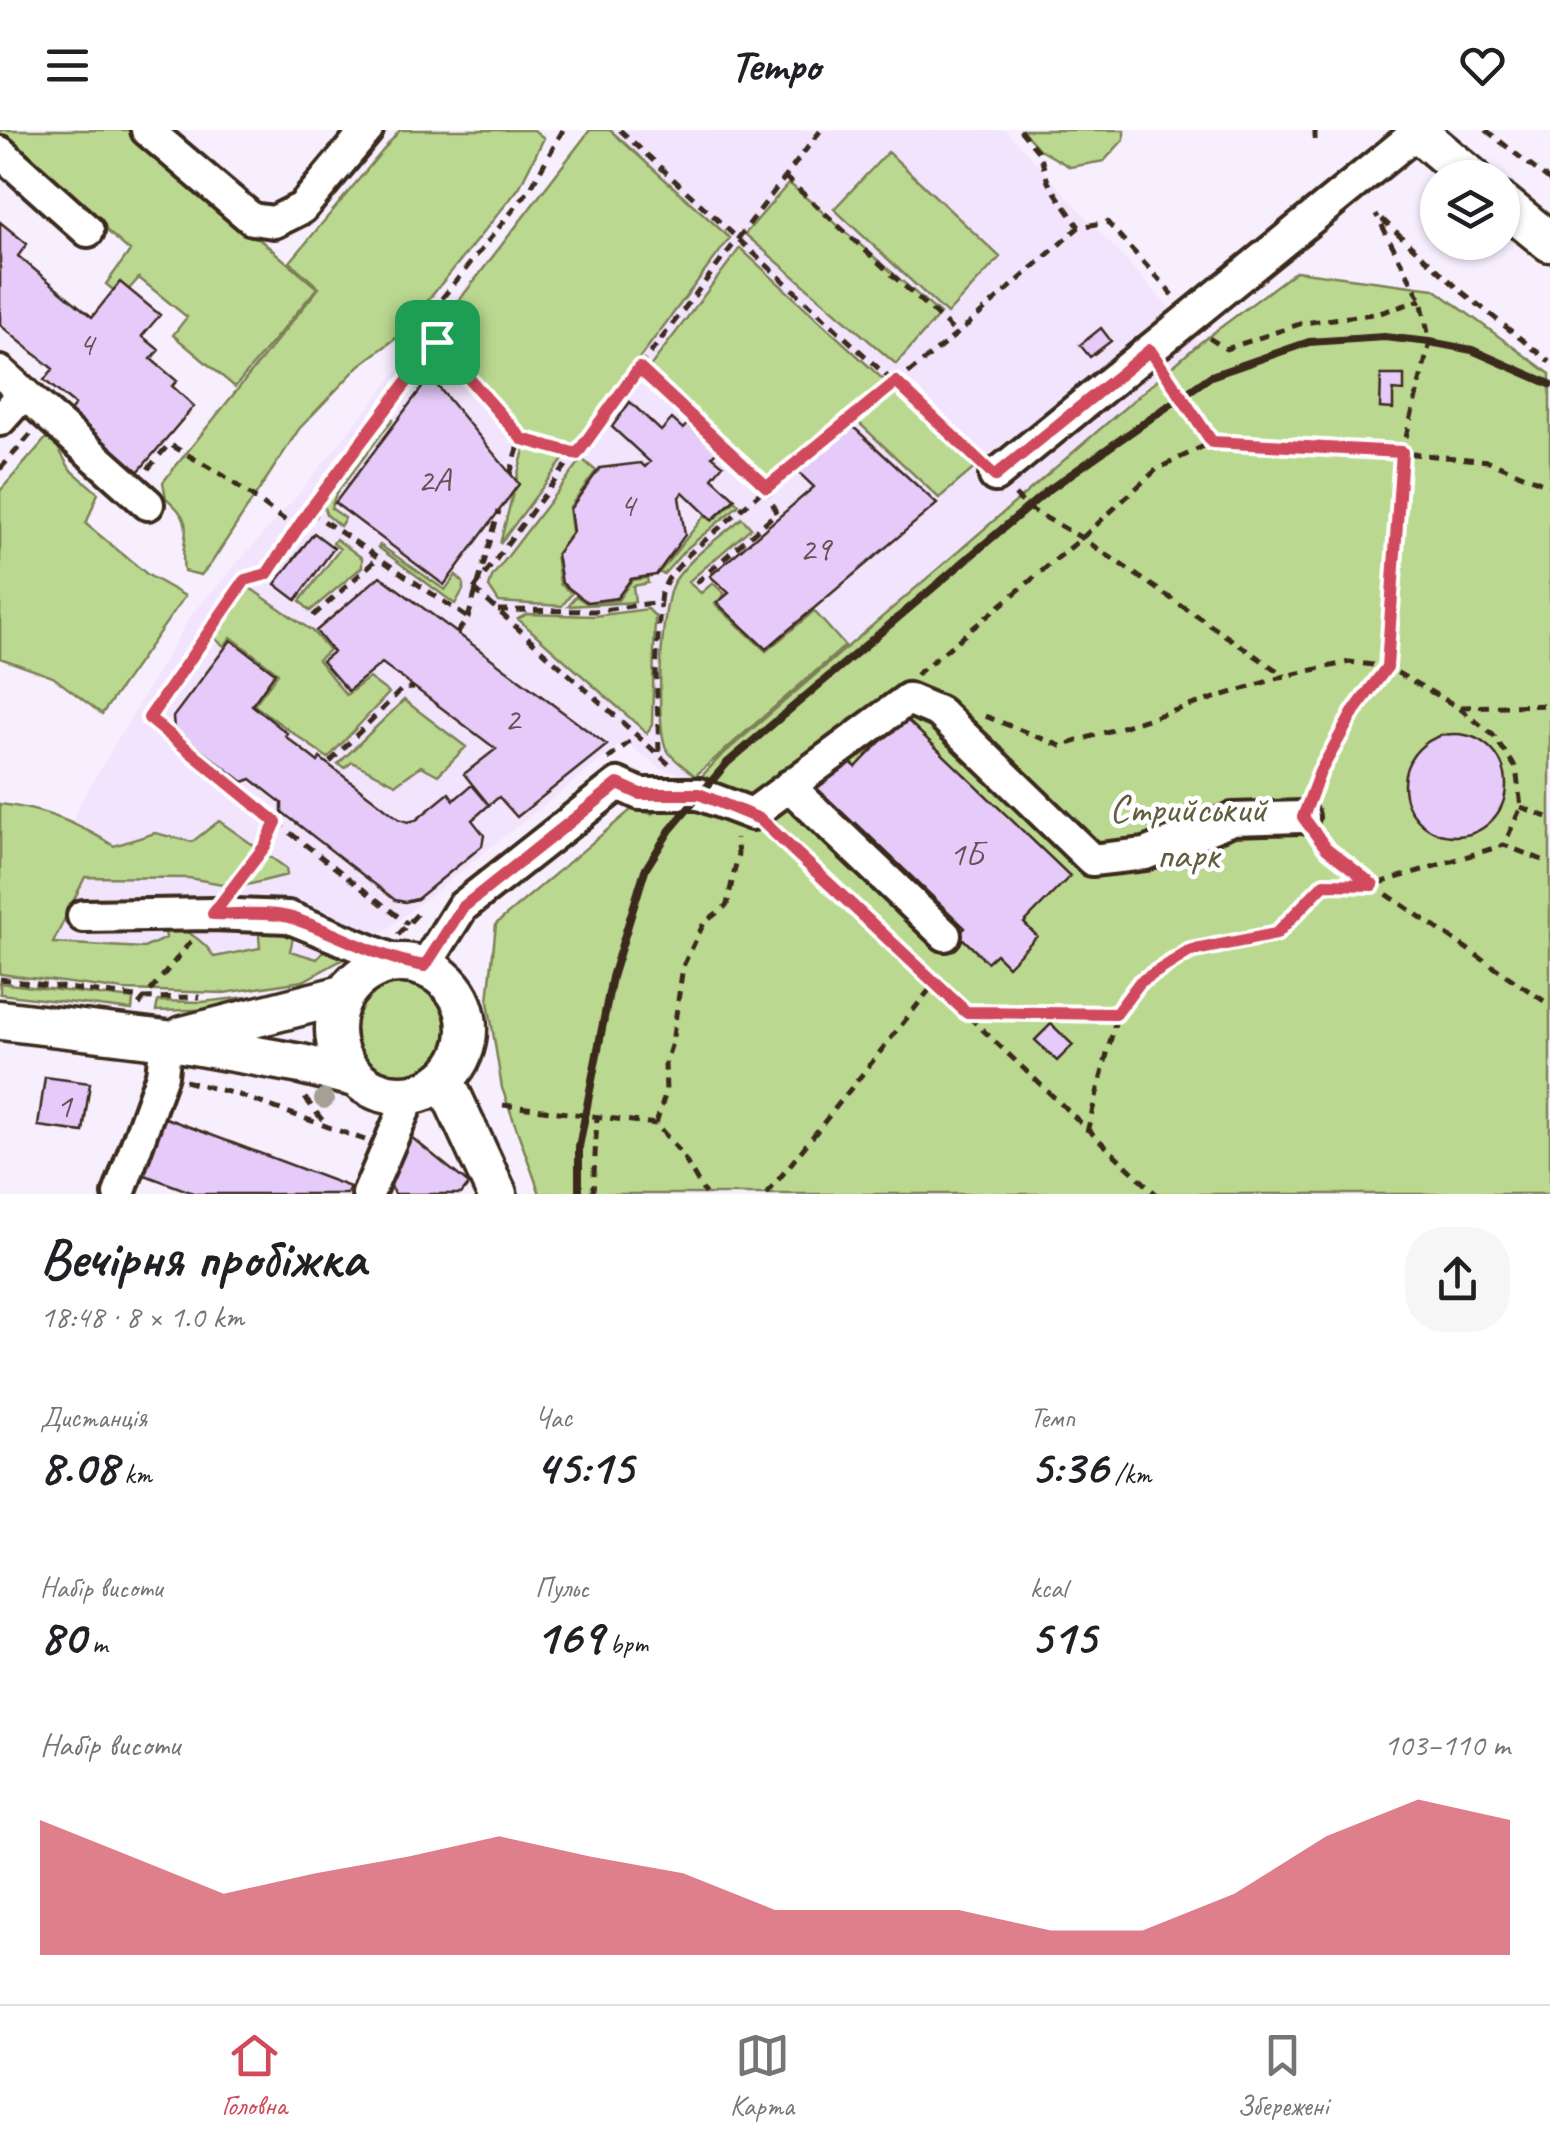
<!DOCTYPE html>
<html lang="uk">
<head>
<meta charset="utf-8">
<style>
  body { margin:0; font-family:Caveat,sans-serif; background:#f6f6f6; color:#202124; height:100vh; display:flex; flex-direction:column; font-size:38px; white-space:nowrap }
  * { box-sizing:border-box; margin:0 }
  p { font-size:32px; color:#757577 }
  .icon { flex:none; width:55px; height:55px; fill:none; stroke:currentColor; stroke-width:2; stroke-linecap:round; stroke-linejoin:round }
  .map { position:relative; height:1064px; overflow:hidden }
  .side { display:flex; flex-direction:column; background:#fff; flex:1 }
  .side>* { flex:none }
  .controls { position:absolute; left:1420px; top:30px; display:grid; gap:20px }
  .controls a { display:grid; place-items:center; width:100px; height:100px; border-radius:50%; background:#fff; box-shadow:0 2px 8px #0004; font-size:50px }
  .pin { position:absolute; display:grid; place-items:center; width:85px; height:85px; color:#fff; margin:-42px; border-radius:20px; box-shadow:0 5px 15px #0006 }
  .round { display:grid; place-items:center; flex:none; width:105px; height:105px; border-radius:40px; background:#f6f6f6 }
  .head { display:flex; align-items:center; justify-content:space-between; height:170px; padding:0 40px }
  h1 { font-size:55px; font-weight:800; line-height:75px }
  .stats { display:grid; grid-template-columns:repeat(3,1fr); gap:15px; height:170px; padding:10px 40px }
  .stats div { display:grid; align-content:center }
  .stats b { font-size:50px; font-weight:800 }
  .stats small { font-size:28px; font-weight:400 }
  .stats p { font-size:28px }
  .chart { height:280px; padding:20px 40px }
  .chart p { display:flex; justify-content:space-between }
  .chart svg { width:100%; height:180px; margin-top:10px; fill:#d1495b; opacity:.7 }
  header { display:flex; justify-content:space-between; align-items:center; height:130px; padding:0 40px; background:#fff; font-size:45px; font-weight:800 }
  .tabs { display:flex; justify-content:space-around; align-items:center; height:140px; border-top:2px solid #e0e0e0; background:#fff; font-size:28px; color:#757577 }
  .tabs a { display:grid; justify-items:center; gap:5px }
  .tabs .current { color:#d1495b }
  .map>svg:first-child { display:block }
</style>
</head>
<body>
<header><svg class="icon" aria-label="menu" viewBox="0 0 24 24"><path d="M4 6h16M4 12h16M4 18h16"/></svg>Tempo<svg class="icon" aria-label="heart" viewBox="0 0 24 24"><path d="M12 20l-8-8c-3-5 5-10 8-4 3-6 11-1 8 4z"/></svg></header>
<div class="map">
<svg width="1550" height="1064" viewBox="0 0 1550 1064">
  <rect width="100%" height="100%" fill="#f8effe"/>
  <filter id="ink" filterUnits="userSpaceOnUse"><feTurbulence type="fractalNoise" baseFrequency=".01" numOctaves="2"/><feDisplacementMap in="SourceGraphic" scale="20" xChannelSelector="R" yChannelSelector="G"/><feConvolveMatrix kernelMatrix="1 2 1 2 8 2 1 2 1" color-interpolation-filters="sRGB"/></filter>
  <g filter="url(#ink)">
    <path fill="#f3e4fd" d="M592,0H1006L1201,212L721,626L699,649L662,639L624,612L375,809L303,849L7,845L79,675L191,485L295,368Z"/>
    <path fill="#bbd890" stroke="#7b8157" stroke-width="2.5" d="M0,0H131L317,158L235,257L173,205L187,187L139,148L122,167L106,154L130,121L0,7Z
      M400,0H534L544,8L519,58L399,206L360,235L299,299L212,432L201,445L184,441C178,407 201,397 166,368L163,352L319,158L290,132Z
      M590,0H610L730,108L571,319L529,307L438,198Z
      M1022,0H1124V9L1104,31L1070,37L1039,19Z
      M888,22L1000,127L947,184L834,79Z
      M789,53L940,184L896,234L745,104Z
      M740,118L886,252L769,350L649,238Z
      M1296,141L1434,159L1550,244V1064H540L502,958L488,871L496,794L632,679L652,684L699,649L721,626L1201,212Z
      M893,259L977,336L939,368L857,291Z
      M389,287L393,289L336,364L331,378L345,388L340,396L326,384L323,374Z
      M50,304L70,339L98,363L86,394L148,445L185,466L102,584L53,547L0,528V361Z
      M526,312L568,323L500,414Z
      M582,329L596,341L569,378L572,402L556,424L560,454L572,463L562,476L499,472L489,457L492,447Z
      M735,371L739,375L685,420L664,444L659,443L705,385L712,391Z
      M742,388L751,398L688,452L701,463L713,453L725,464L715,474L766,521L814,481L845,516L695,646C687,638 672,629 667,620C654,599 661,472 674,452C691,426 719,408 742,388Z
      M336,409L362,428V437L310,481L300,471L340,419L333,413Z
      M380,415L445,460L456,445L463,452V460L455,474L378,417Z
      M647,448L648,453L633,456L635,472L568,476L576,466L586,473L618,470L632,450Z
      M250,458L312,501L329,520L318,530L346,565L369,548L389,563L328,628L254,575L278,543L231,507L224,516L214,508Z
      M648,479L655,486L652,595L647,603L518,489L527,484L594,486Z
      M404,570L466,617L438,645L421,636L396,654L352,632L345,638L338,634Z
      M0,674C43,679 78,693 114,716L155,703L192,712L219,691L286,738L287,745L239,757L189,748L85,747L53,813L144,818L166,808L164,794C182,796 205,811 214,827L260,818L259,806L267,796L294,803L290,821L317,829L327,817L347,827L303,851L224,863L124,860L0,844Z
      M391,846C487,846 464,964 397,951C384,948 371,944 363,933C334,898 357,863 391,846Z
      M0,853L133,869L132,880L0,864Z
      M292,862L225,879L156,881L158,871L202,872Z"/>
    <path fill="#e6cbfa" stroke="#3b2a1e" stroke-width="2.5" d="M0,92L27,114L18,126L92,187L120,152L160,185L142,206L159,220L151,229L177,251L172,256L194,276L137,343L67,285L75,275L44,250L53,239L0,195Z
      M1101,198L1111,211L1090,227L1080,215Z
      M1381,245H1404V261L1393,260V279L1380,278Z
      M430,247L519,354L444,455L335,373Z
      M630,272L661,301L672,289L683,299L687,294L717,321L712,326L723,335L712,348L735,369L712,390L683,362L679,367L685,405L656,445L631,449L617,468L587,472L562,453L557,424L573,402L570,379L600,338L641,333L645,337L650,332L612,297Z
      M848,292L937,374L766,519L717,473L729,463L710,446L814,357L795,339Z
      M314,403L334,418L296,470L275,454Z
      M380,446L457,503L607,615L517,687L499,667L489,675L464,644L496,619L382,533L348,561L322,531L333,522L316,501Z
      M231,510L275,543L252,575L287,603L285,606L318,632L320,628L399,689L408,692L416,690L449,663L454,670L472,655L489,675L472,690L484,705L482,716L417,769L405,772L395,770L282,682V673L251,649L243,652L174,599L173,587Z
      M904,587L1070,746L1024,793L1037,806L1008,836L996,824L987,832L958,804L965,798L856,693L849,700L808,660L842,625L856,637Z
      M1404 655a51 51 0 1 1 102 0a51 51 0 1 1-102 0Z
      M1051,894L1073,915L1057,931L1035,910Z
      M45,947L90,953L83,1002L38,996Z
      M155,984L350,1057L347,1064H196L134,1041Z
      M411,1007L469,1054L461,1064H394L389,1053L390,1040Z"/>
    <g fill="none" stroke-linecap="round" stroke-linejoin="round">
      <defs>
        <path id="minor" d="M147,0L252,89L274,92L302,78L367,0
          M0,22L88,101
          M0,242L148,374
          M0,290L24,263
          M995,346L1420,0
          M789,656L945,805
          M83,786L213,784L288,787L398,832
          M425,836L462,777L618,654L640,664H699L752,684L908,569L939,582L1092,730L1145,724L1232,689L1303,687
          M119,1064L162,945L166,910
          M368,1064L411,964"/>
        <path id="major" d="M1415,0L1472,48
          M1502,73L1550,112
          M335 899a66 66 0 1 1 132 0a66 66 0 1 1-132 0Z
          M0,890L166,910L301,934L355,947
          M183,906L343,865
          M444,949L497,1064"/>
      </defs>
      <use href="#minor" stroke="#3b2a1e" stroke-width="38"/>
      <use href="#major" stroke="#3b2a1e" stroke-width="45"/>
      <path stroke="#3b2a1e" stroke-width="5" stroke-dasharray="10 8" stroke-linecap="butt" d="M563,0L530,59L427,187L437,212L521,309L577,323
        M620,0L978,330
        M1020,0L1040,24L1048,52L1079,97
        M1486,0L1550,51
        M1315,10V0
        M785,47L957,204
        M1382,89L1461,161L1550,232
        M1209,208L1226,219L1303,193L1380,183L1421,170
        M639,238L821,0
        M1164,240L1212,312
        M0,339L31,304
        M148,339L169,314L224,346L297,399
        M510,344L521,309
        M1015,365L1028,378L1082,408L1285,546
        M309,381L468,488
        M696,453L775,384
        M474,459L672,637
        M474,459L639,238L767,357L778,389
        M498,480L595,481L660,472L661,463L668,449L689,424L767,357L957,204L1079,97L1107,92L1173,165
        M313,486L378,428
        M457,503L468,488L499,381
        M916,545L1082,408L1157,339L1212,312L1402,323L1489,331L1550,356
        M1461,577L1550,575
        M985,586L1061,616L1285,546L1350,532L1387,537L1458,577L1493,605L1516,638L1521,677L1504,715
        M659,622L656,541L660,474
        M608,629L637,606
        M330,632L402,559L414,558
        M1312,663L1320,642L1354,581L1387,537L1402,323L1430,212L1421,170L1376,84
        M1521,677L1550,688
        M276,692L408,794
        M773,701L1156,1064
        M1318,707L1326,718L1373,755L1550,875
        M233,758L265,715L276,692L149,588L245,450L267,444L309,381L437,212
        M398,805L419,782
        M0,849L143,868L200,867
        M139,875L192,810
        M968,883L1117,885
        M185,951L236,964L365,1010
        M305,968L323,991
        M503,975L656,994L681,1023L705,1064
        M656,994L666,962L665,934L672,913L683,836L704,793L727,775L738,724L736,708
        M1087,1002L1117,885L1140,852L1190,821L1276,804L1324,754L1373,755L1504,715L1550,733
        M593,1064L597,987
        M767,1064L934,854"/>
      <use href="#minor" stroke="#fff" stroke-width="30"/>
      <use href="#major" stroke="#fff" stroke-width="38"/>
      <path stroke="#3b2a1e" stroke-width="8" d="M579,1064V1017L612,847L645,740L670,700L727,633L1047,361L1211,246L1309,212L1384,207L1430,212L1472,220L1550,254"/>
    </g>
    <circle fill="#a59f96" cx="324" cy="969" r="10"/>
  </g>
  <g fill="none" stroke-linecap="round" stroke-linejoin="round" filter="url(#ink)">
    <defs>
      <path id="route" d="M437,212L522,309L577,324L639,238L767,357L896,252L995,346L1150,220L1212,312L1402,322L1387,537L1354,581L1320,642L1303,687L1326,718L1373,755L1324,754L1276,804L1190,821L1140,852L1116,884L966,882L760,689L699,664H640L618,654L462,778L425,836C377,828 338,803 292,788C269,781 237,785 213,784L265,716L276,692L149,588L245,450L267,444L309,381Z"/>
    </defs>
    <use href="#route" stroke="#fff" stroke-width="20"/>
    <use href="#route" stroke="#d1495b" stroke-width="12"/>
  </g>
  <g text-anchor="middle" stroke-width="9" stroke-linejoin="round" paint-order="stroke">
    <g font-size="35" fill="#665255">
      <text x="86" y="225">4</text>
      <text x="434" y="361">2А</text>
      <text x="627" y="386">4</text>
      <text x="815" y="430">29</text>
      <text x="512" y="600">2</text>
      <text x="966" y="735">1Б</text>
      <text x="64" y="987">1</text>
    </g>
    <g font-size="40" fill="#615e40" stroke="#fff">
      <text x="1188" y="692">Стрийський<tspan x="1188" dy="46">парк</tspan></text>
    </g>
  </g>
</svg>
<div class="controls">
<a><svg class="icon" aria-label="layers" viewBox="0 0 24 24"><path d="M12 4l9 5-9 5-9-5zM3 14l9 5 9-5"/></svg></a>
</div>
<div class="pin" style="left:437px;top:212px;background:#1e9e55"><svg class="icon" aria-label="arrive" viewBox="0 0 24 24"><path d="M6 21V4h12l-3 4 3 4H6"/></svg></div>
</div>
<section class="side">
<div class="head"><div><h1>Вечірня пробіжка</h1><p>18:48 · 8 × 1.0 km</p></div><a class="round"><svg class="icon" aria-label="share" viewBox="0 0 24 24"><path d="M12 15V3M7 8l5-5 5 5M5 13v7h14v-7"/></svg></a></div>
<div class="stats">
<div><p>Дистанція</p><b>8.08<small> km</small></b></div>
<div><p>Час</p><b>45:15</b></div>
<div><p>Темп</p><b>5:36<small> /km</small></b></div>
</div>
<div class="stats">
<div><p>Набір висоти</p><b>80<small> m</small></b></div>
<div><p>Пульс</p><b>169<small> bpm</small></b></div>
<div><p>kcal</p><b>515</b></div>
</div>
<div class="chart"><p><span>Набір висоти</span>103–110 m</p>
<svg viewBox="0 0 160 44" preserveAspectRatio="none"><path d="M0 44V11L10 20L20 29L30 24L40 20L50 15L60 20L70 24L80 33L90 33L100 33L110 38L120 38L130 29L140 15L150 6L160 11V44z"/></svg>
</div>
</section>
<nav class="tabs">
<a class="current"><svg class="icon" aria-label="home" viewBox="0 0 24 24"><path d="M3 11l9-7 9 7M6 9v11h12V9"/></svg>Головна</a>
<a><svg class="icon" aria-label="map" viewBox="0 0 24 24"><path d="M3 6l6-2 6 2 6-2v14l-6 2-6-2-6 2zM9 4v14M15 6v14"/></svg>Карта</a>
<a><svg class="icon" aria-label="saved" viewBox="0 0 24 24"><path d="M7 4h10v16l-5-4-5 4z"/></svg>Збережені</a>
</nav>
</body>
</html>
